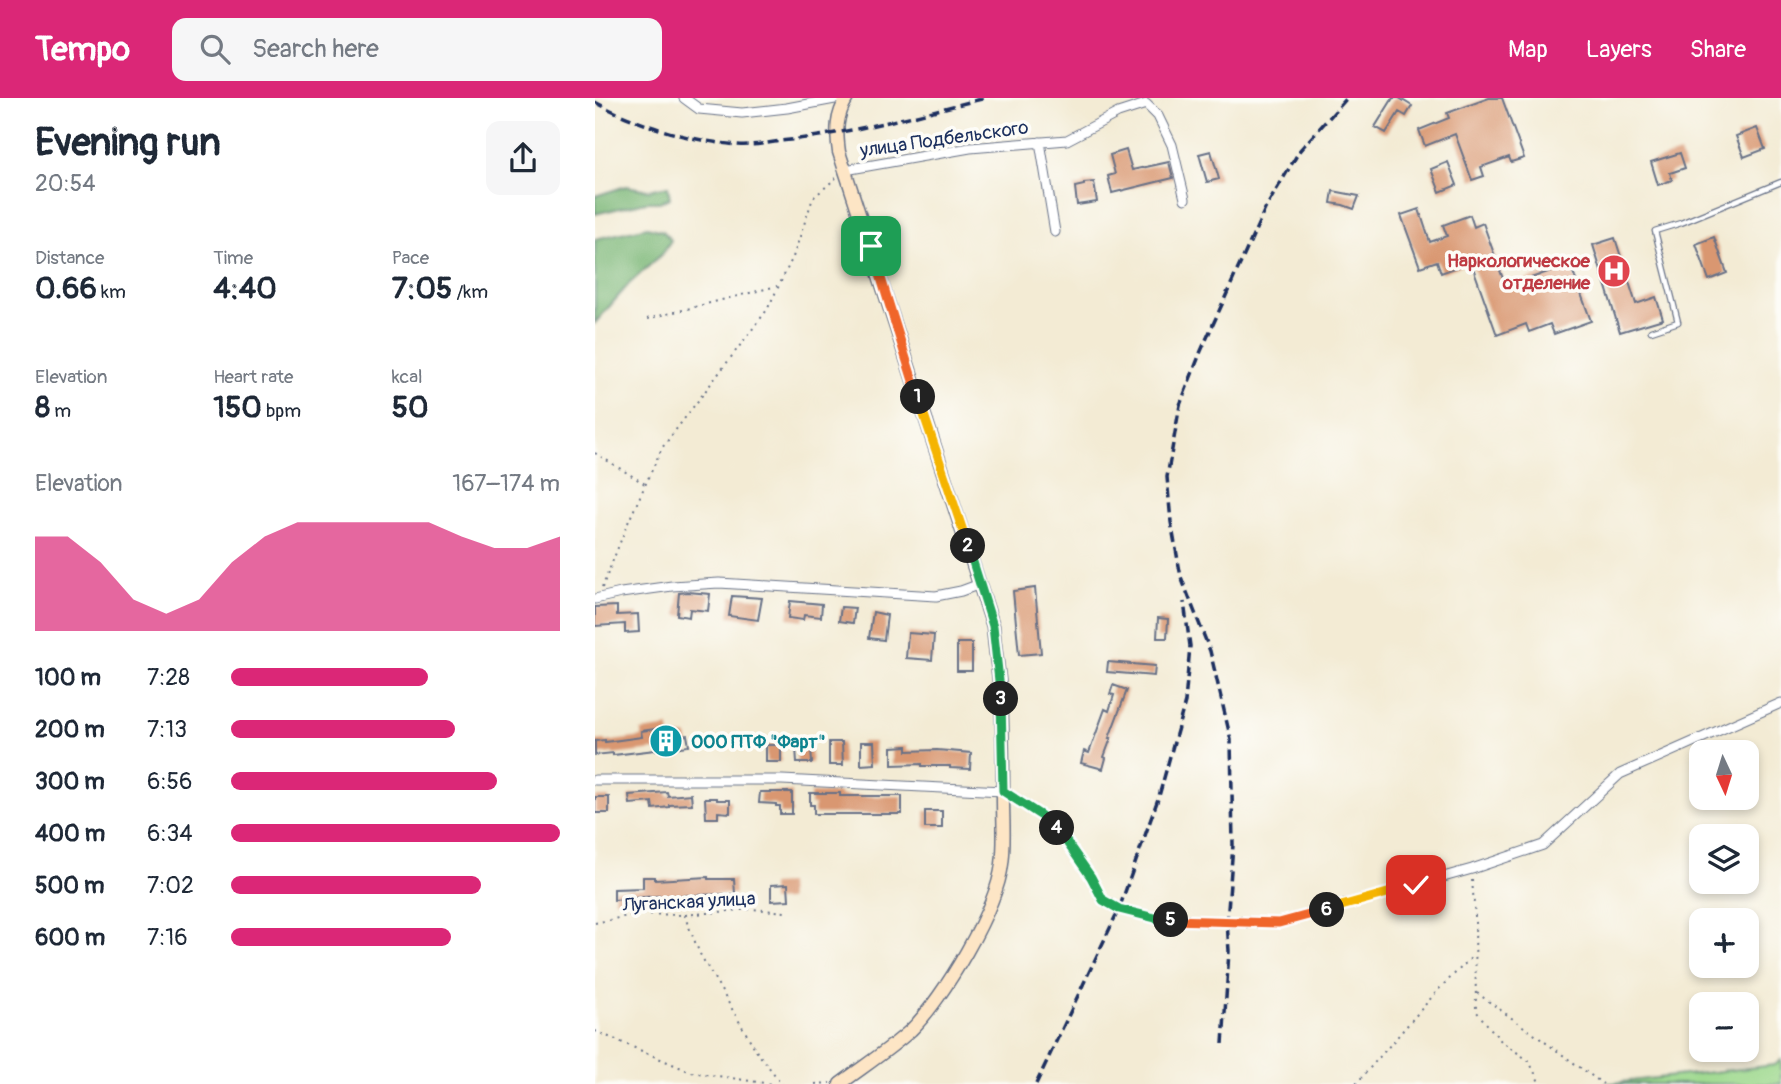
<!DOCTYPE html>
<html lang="en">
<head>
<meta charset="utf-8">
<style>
  body { margin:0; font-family:Pangolin,sans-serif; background:#f6f6f7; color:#1f2937; height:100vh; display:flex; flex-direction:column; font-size:26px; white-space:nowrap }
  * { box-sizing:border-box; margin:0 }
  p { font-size:23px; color:#747a83 }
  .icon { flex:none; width:38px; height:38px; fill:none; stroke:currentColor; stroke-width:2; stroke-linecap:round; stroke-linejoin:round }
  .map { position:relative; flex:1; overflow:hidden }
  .sheet { display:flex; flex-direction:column; background:#fff; width:595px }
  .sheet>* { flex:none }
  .needle { width:46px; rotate:176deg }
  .tools { position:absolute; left:1094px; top:642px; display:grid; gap:14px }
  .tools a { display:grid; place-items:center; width:70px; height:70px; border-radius:14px; background:#fff; box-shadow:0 4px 10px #0003; font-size:35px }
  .pin { position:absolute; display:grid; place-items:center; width:60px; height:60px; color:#fff; margin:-30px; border-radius:14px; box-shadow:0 4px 10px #0006 }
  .km { position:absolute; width:35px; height:35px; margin:-18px; border-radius:50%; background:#222; color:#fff; font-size:19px; line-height:35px; text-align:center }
  .round { display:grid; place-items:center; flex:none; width:74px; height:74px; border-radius:14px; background:#f6f6f7 }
  .headline { display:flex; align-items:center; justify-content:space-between; height:119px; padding:0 35px }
  h1 { font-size:38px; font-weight:700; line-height:52px }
  .stats { display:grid; grid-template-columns:repeat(3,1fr); gap:10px; height:119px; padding:7px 35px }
  .stats div { display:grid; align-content:center }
  .stats b { font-size:30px; font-weight:700 }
  .stats small { font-size:19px; font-weight:400 }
  .stats p { font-size:19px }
  .chart { height:196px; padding:14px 35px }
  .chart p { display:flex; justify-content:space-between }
  .chart svg { width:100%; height:126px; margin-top:7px; fill:#db2777; opacity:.7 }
  ul { padding:0 35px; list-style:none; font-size:23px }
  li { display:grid; grid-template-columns:112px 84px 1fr; align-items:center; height:52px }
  li i { height:18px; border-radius:9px; background:#db2777 }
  header { display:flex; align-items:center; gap:42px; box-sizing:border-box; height:98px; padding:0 35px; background:#db2777; color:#fff }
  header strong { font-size:33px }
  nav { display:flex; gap:38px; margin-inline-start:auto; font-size:24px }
  .search { width:490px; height:63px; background:#f6f6f7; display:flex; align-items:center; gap:18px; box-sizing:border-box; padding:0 24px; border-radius:14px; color:#747a83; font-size:26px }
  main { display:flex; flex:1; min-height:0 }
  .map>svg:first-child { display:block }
</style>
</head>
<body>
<header>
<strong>Tempo</strong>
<div class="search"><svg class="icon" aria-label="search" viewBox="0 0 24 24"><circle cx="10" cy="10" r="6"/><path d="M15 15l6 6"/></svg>Search here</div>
<nav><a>Map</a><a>Layers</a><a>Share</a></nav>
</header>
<main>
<section class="sheet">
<div class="headline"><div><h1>Evening run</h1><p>20:54</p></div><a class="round"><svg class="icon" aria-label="share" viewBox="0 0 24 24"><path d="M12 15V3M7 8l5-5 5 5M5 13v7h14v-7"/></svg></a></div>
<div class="stats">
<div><p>Distance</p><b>0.66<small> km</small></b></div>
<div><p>Time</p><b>4:40</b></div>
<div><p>Pace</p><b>7:05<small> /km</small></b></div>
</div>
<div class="stats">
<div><p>Elevation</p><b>8<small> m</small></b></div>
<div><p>Heart rate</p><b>150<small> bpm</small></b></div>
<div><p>kcal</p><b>50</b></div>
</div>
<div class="chart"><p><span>Elevation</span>167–174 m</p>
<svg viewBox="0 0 160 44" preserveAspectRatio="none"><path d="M0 44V11L10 11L20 20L30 33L40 38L50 33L60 20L70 11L80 6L90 6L100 6L110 6L120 6L130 11L140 15L150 15L160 11V44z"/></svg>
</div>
<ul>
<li><b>100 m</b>7:28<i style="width:60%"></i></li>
<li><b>200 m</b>7:13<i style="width:68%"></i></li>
<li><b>300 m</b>6:56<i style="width:81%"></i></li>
<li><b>400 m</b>6:34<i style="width:100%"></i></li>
<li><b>500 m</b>7:02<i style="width:76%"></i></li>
<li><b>600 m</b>7:16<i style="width:67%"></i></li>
</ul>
</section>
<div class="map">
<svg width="1186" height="986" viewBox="0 0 1186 986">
  <rect width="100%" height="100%" fill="#fdfcf7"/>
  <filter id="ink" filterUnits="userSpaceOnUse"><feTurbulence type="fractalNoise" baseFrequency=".0143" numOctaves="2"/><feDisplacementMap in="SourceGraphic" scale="14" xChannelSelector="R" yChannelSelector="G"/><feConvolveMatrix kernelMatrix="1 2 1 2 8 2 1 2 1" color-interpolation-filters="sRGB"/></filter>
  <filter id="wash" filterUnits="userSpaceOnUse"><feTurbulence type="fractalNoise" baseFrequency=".00686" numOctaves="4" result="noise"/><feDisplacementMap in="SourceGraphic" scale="28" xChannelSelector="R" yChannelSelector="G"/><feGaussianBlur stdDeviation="1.57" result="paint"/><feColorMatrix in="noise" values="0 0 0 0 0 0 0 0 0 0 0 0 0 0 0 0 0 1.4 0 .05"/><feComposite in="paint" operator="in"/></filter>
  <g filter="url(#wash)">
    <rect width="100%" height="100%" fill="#f3ebd4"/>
    <path fill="#9cd88c" stroke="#5c8475" stroke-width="2" d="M1186,962V986H1009L1180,967Z"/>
    <path fill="#7db878" stroke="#4c746b" stroke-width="2" d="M31,88L54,92L73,88L75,100L64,104H51L0,116V98Z
      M52,129L68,133L76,142L67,156L34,186L0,225V141Z"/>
    <g id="blocks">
      <path fill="#d99771" d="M798,0H804L817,8L811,18L804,14L791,35L780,29Z
        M894,0H907L929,60L916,64L914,59L886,69L889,78L877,82L860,36L830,48L824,32L854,20L852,15Z
        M1162,30L1170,51L1149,59L1141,38Z
        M531,52L537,72L574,64L578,80L517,95L513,78L520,76L515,57Z
        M616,53L624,81L612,84L604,56Z
        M1085,55L1090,70L1075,75L1077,82L1063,87L1056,64Z
        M853,64L862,87L845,94L836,71Z
        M499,84L502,104L482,107L480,89L489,87V85Z
        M738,93L764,98L759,111L748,107L736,105Z
        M824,111L835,144L852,138L848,127L875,117L879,129L888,125L911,189L975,166L996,223L959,236L955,226L934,234L931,226L902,237L876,164L846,175L842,163L825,169L806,117Z
        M1119,139L1132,175L1114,182L1101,146Z
        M1020,140L1041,206L1061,199L1068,221L1025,234L998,147Z
        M440,490L446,555L424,557L418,493Z
        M93,494L115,496L113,513L95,511L94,519L82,517L84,495Z
        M137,498L167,500L163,522L134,518Z
        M195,503L227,506L226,519L209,517L208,522L193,520Z
        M22,508V517L43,516L44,534L30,535V526L0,528V509Z
        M246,509L260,510L258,525L244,523Z
        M278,514L292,517L289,542L274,540Z
        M563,520L573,521L572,540H562Z
        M313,535L339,537L337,562L311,560Z
        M362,545H377V573H362Z
        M513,564L560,568L559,578L512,574Z
        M518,587L532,592L514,640H516L509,659L511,660L508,671L486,665L489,653L494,655L510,611L514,613L519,597L515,596Z
        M74,629L75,639L92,637L94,648L18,657V655L0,657V643L10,642V644L47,639L46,633Z
        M234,644H247L248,667H234Z
        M266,644H279L280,666L266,667Z
        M171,647H186V664H171Z
        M312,648V653L342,652L376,655L375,671L355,670V668H327V666L297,667V649Z
        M201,649H216L217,665H202Z
        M72,694L73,698L96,696L97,706L74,707V709L58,711L57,704L35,706L34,697Z
        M165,694H197V716H185V708H181V706L164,705Z
        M215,695H245V698H307V716H219V707H215Z
        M0,699H14V715H0Z
        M110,700H122V702H135V715L123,714V720H111Z
        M330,713H347V730H330Z
        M48,779H60V782L113,779V781H139L140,796L61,798L19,802V791L48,790Z
        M193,786L194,802L176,803V787Z"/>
    </g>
  </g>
  <g filter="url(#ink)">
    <use href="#blocks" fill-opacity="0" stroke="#677187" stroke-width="2"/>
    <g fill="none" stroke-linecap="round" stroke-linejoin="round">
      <defs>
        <path id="lane" d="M1056,233L1083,224L1060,133L1086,125L1186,84"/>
        <path id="street" d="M89,0L104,11L147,15L192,10L245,0
          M445,44L460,134
          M250,72L375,50L472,42L523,15L551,6L563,18L577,47L590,101
          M0,501L26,495L77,488L124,485L341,498L366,493L385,486
          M0,682H187L408,693L459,726L496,779L508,802L524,811L568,822L684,825L877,771L948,747L1025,676L1186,605"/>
        <path id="secondary" d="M245,986C269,968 294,952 316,932C348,901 402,810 407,766C410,745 408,723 408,702C408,669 408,635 406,601C404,577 400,552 398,528L244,54C241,33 241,18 252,0"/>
      </defs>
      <use href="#lane" stroke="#677187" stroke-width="7"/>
      <use href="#street" stroke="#677187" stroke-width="11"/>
      <use href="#secondary" stroke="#677187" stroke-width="15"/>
      <path stroke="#677187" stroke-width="2" stroke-dasharray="2 5" stroke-linecap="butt" d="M52,221L182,188
        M0,355L50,386
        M7,490L32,427L67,350L172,212L198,159L218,100L241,80
        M877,782L880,818L881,913L906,943L934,963L945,986
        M89,817L105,856L162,954L187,986
        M0,825L42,816L89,817L157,811L191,814
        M882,895L1008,986
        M0,933L96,974L176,986
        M220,986L235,985
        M761,986L844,891L879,857"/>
      <use href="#lane" stroke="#fff" stroke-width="4.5"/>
      <use href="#street" stroke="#fff" stroke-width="9"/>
      <use href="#secondary" stroke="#fde5c5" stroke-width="12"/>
      <path stroke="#1b2f5e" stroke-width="3.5" stroke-dasharray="10 5" stroke-linecap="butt" d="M0,4C43,27 94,43 143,47C157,48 172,45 186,43C255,36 323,16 391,0
        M628,946L634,853L632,824L638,747L636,642L615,553L586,479L576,424L572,379L585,307L606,253L670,111L705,52L752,0
        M441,986L524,811L564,698L590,604L595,548L589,504"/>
    </g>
  </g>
  <g fill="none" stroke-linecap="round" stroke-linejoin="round" filter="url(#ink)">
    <defs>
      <path id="split-1" d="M276,148L323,299"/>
      <path id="split-2" d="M323,299L373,448"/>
      <path id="split-3" d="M373,448L398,528L406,601"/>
      <path id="split-4" d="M406,601L408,693L459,726L462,730"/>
      <path id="split-5" d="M462,730L496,779L508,802L524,811L568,822H576"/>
      <path id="split-6" d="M576,822L684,825L732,812"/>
      <path id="split-7" d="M732,812L821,787"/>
    </defs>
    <use href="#split-1" stroke="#fff" stroke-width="14"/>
    <use href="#split-2" stroke="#fff" stroke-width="14"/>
    <use href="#split-3" stroke="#fff" stroke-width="14"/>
    <use href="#split-4" stroke="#fff" stroke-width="14"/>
    <use href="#split-5" stroke="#fff" stroke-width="14"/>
    <use href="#split-6" stroke="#fff" stroke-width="14"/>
    <use href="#split-7" stroke="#fff" stroke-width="14"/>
    <use href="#split-1" stroke="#f0652b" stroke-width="9"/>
    <use href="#split-2" stroke="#f5b400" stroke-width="9"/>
    <use href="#split-3" stroke="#22a559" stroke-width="9"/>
    <use href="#split-4" stroke="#22a559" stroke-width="9"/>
    <use href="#split-5" stroke="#22a559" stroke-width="9"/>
    <use href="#split-6" stroke="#f0652b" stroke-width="9"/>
    <use href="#split-7" stroke="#f5b400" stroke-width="9"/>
  </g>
  <defs>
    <symbol id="hospital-disc" viewBox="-11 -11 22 22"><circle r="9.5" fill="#e0444e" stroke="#fdfcf7"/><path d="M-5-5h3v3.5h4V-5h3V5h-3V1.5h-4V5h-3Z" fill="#fff"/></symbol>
    <symbol id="building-disc" viewBox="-11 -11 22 22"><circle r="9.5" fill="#0f9aa8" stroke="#fdfcf7"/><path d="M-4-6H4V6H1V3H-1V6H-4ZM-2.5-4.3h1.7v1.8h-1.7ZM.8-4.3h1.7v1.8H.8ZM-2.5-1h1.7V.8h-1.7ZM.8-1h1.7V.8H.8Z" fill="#fff"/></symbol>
  </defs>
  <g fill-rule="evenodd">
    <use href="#hospital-disc" x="1000" y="154" width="38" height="38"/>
    <use href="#building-disc" x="52" y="624" width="38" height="38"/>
  </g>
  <g text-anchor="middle" stroke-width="7" stroke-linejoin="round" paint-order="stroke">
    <g font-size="19" fill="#1b2f5e" stroke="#fdfcf7">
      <text transform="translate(349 40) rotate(-8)" y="7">улица Подбельского</text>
      <text transform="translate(94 803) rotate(-3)" y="7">Луганская улица</text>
    </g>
    <g font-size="19" font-weight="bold" fill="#be3a42" stroke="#fdfcf7" text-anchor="end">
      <text x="995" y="169">Наркологическое<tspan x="995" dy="22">отделение</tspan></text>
    </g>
    <g font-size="19" font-weight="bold" fill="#0d838f" stroke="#fdfcf7" text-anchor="start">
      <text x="96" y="650">ООО ПТФ "Фарт"</text>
    </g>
  </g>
</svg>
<div class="tools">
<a><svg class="needle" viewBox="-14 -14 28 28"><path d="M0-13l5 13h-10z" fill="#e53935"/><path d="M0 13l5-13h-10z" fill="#747a83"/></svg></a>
<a><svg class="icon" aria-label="layers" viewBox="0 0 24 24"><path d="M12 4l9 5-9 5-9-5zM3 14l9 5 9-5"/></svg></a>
<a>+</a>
<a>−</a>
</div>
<div class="pin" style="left:276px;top:148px;background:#1e9e55"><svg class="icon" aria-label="arrive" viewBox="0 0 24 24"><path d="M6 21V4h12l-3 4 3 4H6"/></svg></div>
<div class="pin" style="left:821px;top:787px;background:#d93025"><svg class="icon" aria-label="check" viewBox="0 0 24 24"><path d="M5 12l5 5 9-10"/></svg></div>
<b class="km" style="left:323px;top:299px">1</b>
<b class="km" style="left:373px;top:448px">2</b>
<b class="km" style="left:406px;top:601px">3</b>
<b class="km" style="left:462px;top:730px">4</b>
<b class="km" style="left:576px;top:822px">5</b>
<b class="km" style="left:732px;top:812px">6</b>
</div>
</main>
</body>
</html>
